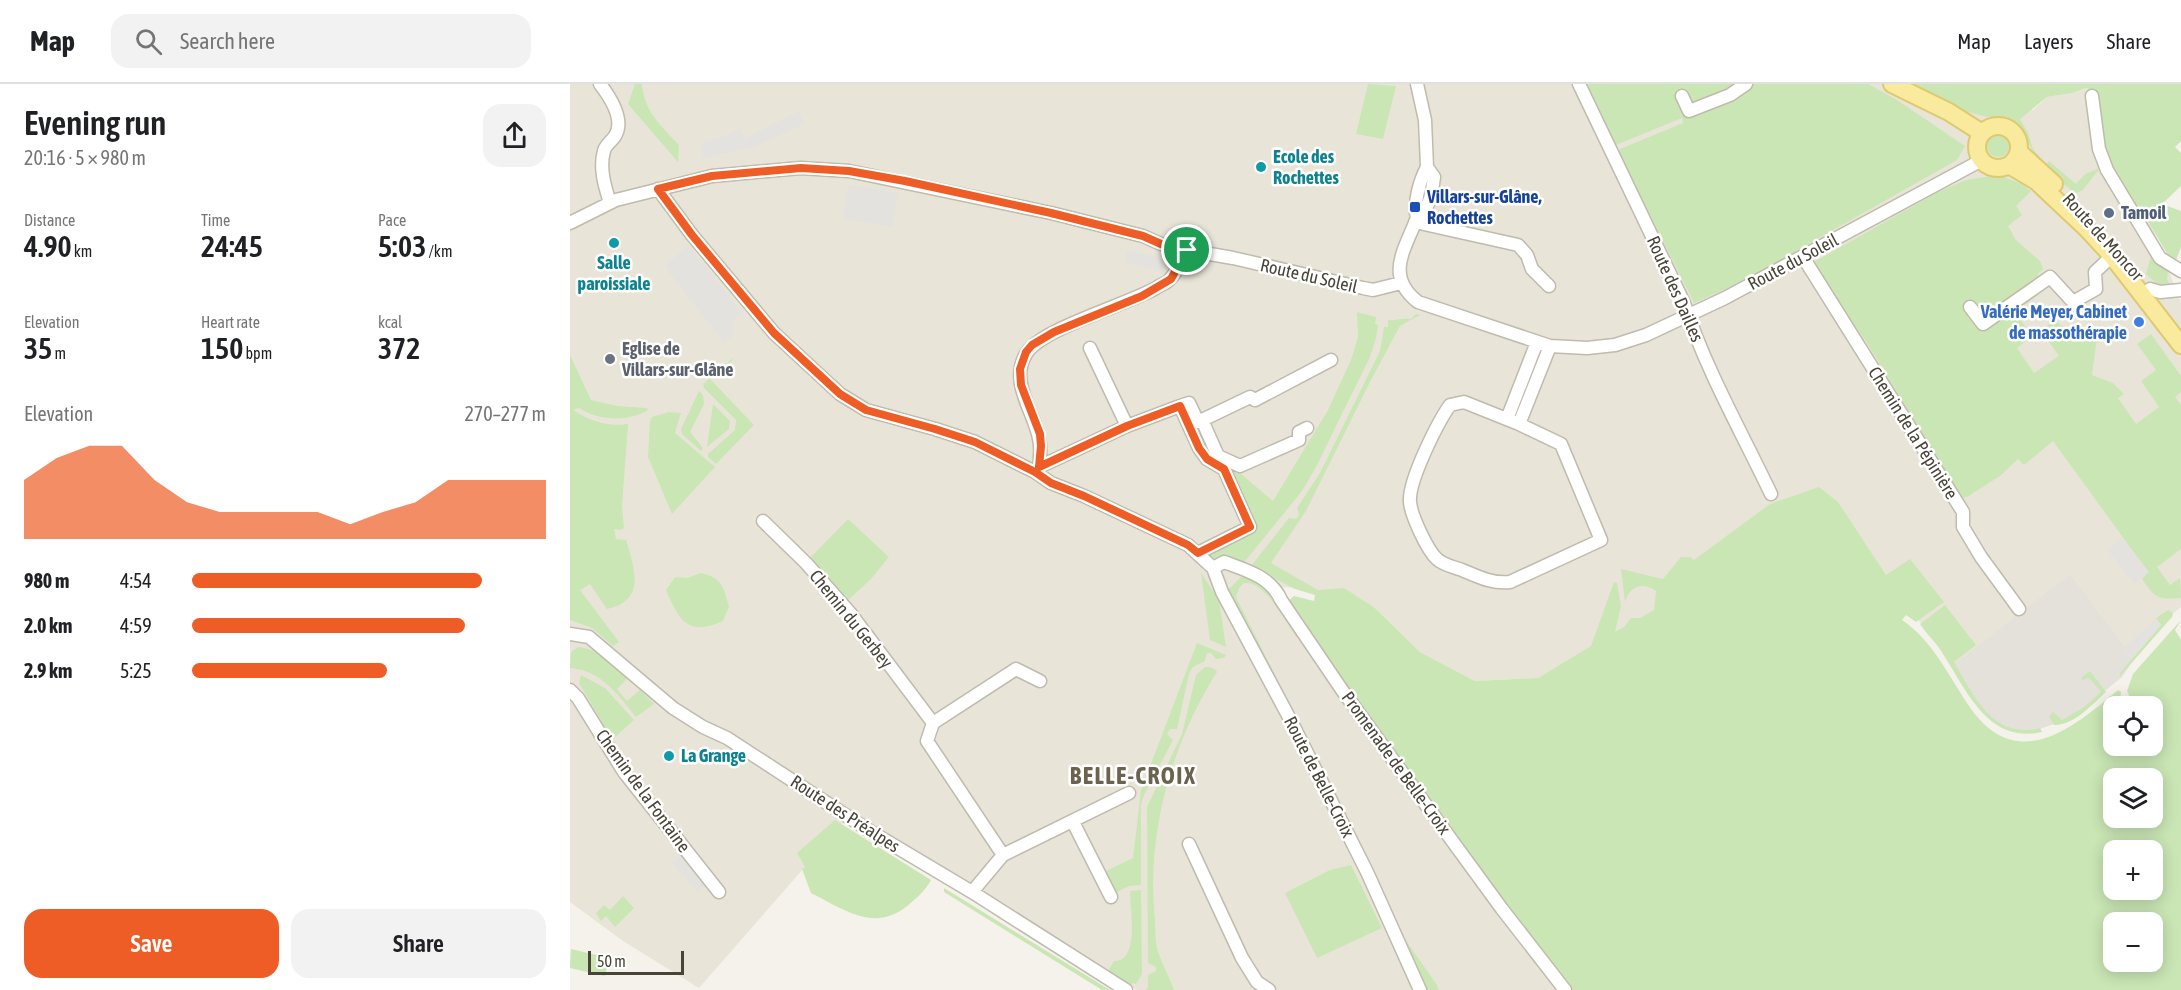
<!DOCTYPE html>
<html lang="en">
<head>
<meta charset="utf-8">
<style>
  body { margin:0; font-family:"Asap Condensed",sans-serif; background:#f2f2f2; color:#202124; height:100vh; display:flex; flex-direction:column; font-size:22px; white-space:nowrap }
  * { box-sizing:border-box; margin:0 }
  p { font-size:20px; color:#757577 }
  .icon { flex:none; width:33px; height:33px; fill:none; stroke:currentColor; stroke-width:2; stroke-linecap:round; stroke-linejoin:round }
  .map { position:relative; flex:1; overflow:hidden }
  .details { display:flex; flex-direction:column; background:#fff; width:570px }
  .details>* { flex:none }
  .fabs { position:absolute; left:1533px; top:612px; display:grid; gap:12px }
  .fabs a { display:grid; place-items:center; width:60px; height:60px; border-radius:12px; background:#fff; box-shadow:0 3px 15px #0003; font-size:30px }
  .scale { position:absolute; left:18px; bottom:15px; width:96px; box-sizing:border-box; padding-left:6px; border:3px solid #484438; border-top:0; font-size:16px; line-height:21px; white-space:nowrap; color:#484438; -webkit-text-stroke:4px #fff; paint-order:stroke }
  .pin { position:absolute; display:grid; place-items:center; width:51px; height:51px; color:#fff; margin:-26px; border:3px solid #fff; border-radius:50%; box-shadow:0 2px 6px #0007 }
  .round { display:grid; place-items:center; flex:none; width:63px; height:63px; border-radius:18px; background:#f2f2f2 }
  .head { display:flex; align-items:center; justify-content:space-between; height:102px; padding:0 24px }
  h1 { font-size:33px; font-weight:600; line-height:45px }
  .stats { display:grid; grid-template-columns:repeat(3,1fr); gap:9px; height:102px; padding:6px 24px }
  .stats div { display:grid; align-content:center }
  .stats b { font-size:30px; font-weight:600 }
  .stats small { font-size:16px; font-weight:400 }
  .stats p { font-size:16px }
  .chart { height:168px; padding:12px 24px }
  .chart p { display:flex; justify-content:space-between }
  .chart svg { width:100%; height:108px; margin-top:6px; fill:#ef5d26; opacity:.7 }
  .action { display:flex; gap:12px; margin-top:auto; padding:12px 24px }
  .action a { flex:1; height:69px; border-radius:18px; background:#ef5d26; color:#fff; font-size:24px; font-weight:600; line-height:69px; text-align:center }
  .action a+a { background:#f2f2f2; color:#202124 }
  ul { padding:0 24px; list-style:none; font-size:20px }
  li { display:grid; grid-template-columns:96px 72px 1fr; align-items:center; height:45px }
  li i { height:15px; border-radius:8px; background:#ef5d26 }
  header { display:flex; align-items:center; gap:36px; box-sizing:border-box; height:84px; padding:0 30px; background:#fff; border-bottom:2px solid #e0e0e0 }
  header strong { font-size:28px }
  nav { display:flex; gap:33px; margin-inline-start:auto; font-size:21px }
  .search { width:420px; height:54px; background:#f2f2f2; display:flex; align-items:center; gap:15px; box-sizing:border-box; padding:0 21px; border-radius:18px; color:#757577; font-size:22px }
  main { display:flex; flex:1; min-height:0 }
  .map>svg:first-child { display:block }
</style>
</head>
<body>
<header>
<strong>Map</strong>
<div class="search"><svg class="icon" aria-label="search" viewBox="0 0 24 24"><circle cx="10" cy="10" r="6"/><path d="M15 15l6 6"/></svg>Search here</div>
<nav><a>Map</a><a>Layers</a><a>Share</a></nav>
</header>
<main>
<section class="details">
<div class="head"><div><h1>Evening run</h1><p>20:16 · 5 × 980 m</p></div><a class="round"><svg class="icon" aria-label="share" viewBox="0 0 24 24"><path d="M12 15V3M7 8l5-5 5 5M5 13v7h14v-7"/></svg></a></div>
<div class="stats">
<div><p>Distance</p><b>4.90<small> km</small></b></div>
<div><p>Time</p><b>24:45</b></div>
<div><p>Pace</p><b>5:03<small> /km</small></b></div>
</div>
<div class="stats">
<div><p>Elevation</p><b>35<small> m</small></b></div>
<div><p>Heart rate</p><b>150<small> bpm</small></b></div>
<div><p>kcal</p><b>372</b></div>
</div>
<div class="chart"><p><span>Elevation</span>270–277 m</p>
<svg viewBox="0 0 160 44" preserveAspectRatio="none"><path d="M0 44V20L10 11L20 6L30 6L40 20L50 29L60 33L70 33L80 33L90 33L100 38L110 33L120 29L130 20L140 20L150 20L160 20V44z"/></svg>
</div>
<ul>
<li><b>980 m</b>4:54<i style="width:82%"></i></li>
<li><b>2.0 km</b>4:59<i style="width:77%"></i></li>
<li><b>2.9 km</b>5:25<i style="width:55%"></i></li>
</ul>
<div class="action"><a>Save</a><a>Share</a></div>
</section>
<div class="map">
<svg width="1611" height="906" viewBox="0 0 1611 906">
  <rect width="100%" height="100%" fill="#f4f2ea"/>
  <path fill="#e8e5d8" d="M0,0H1364L1463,26L1477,13L1502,9L1516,4L1526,9L1534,15L1611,219V523L1600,532L1564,575L1383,581L1363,552L1339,526H1085L968,594L905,597L850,568L805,524L747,506L714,503L708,516L991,906H567L282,729L129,904L53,857L0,818Z"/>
  <path fill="#e4e1db" d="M1500,490L1564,575L1552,593L1513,625L1487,639L1458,649L1439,645L1421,635L1408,622L1383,581Z"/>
  <path fill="#cae6b5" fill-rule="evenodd" d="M65,0H72C74,27 91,42 109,61L108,78L58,20Z
    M798,0L826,2L813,55L786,50Z
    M1017,0H1298L1327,16L1395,62L1387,76L1175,196L1124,219L1048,67L1050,65L1113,39L1112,34L1046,61Z
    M1342,0H1611V57L1605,63L1611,69V102L1592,120L1611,127V163L1606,176L1603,177L1599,173L1569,122L1567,125L1548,97L1534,68L1526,9L1516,4L1502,9L1477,13L1450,35L1458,49L1463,65L1476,80L1479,77L1506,100L1515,90L1530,84L1512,107L1505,109L1475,86L1464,72L1455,50L1446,38L1436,33H1417L1394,27Z
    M1417 62a11 11 0 1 1 22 0a11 11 0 1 1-22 0Z
    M1428,91L1452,100L1461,107L1446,122L1452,131L1438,142L1446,156L1470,177L1473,185L1468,190V211L1445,228L1462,252L1447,264L1464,289L1489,272L1471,246L1485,236L1509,257L1525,251L1527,254L1522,291L1543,299L1554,310L1548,314L1566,340L1589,323L1571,297L1586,286L1567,260L1581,250L1611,292V308L1605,313L1611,321V465L1587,483L1600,501L1610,494L1611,514C1588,516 1585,514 1572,495L1578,488L1483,357L1454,381L1448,375L1430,392L1397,413L1392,414L1295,256L1253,196L1244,178L1368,108L1396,96Z
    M1581,172L1598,188L1597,195L1601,203L1589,202L1576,190Z
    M787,228L806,233L805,240L808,241L806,254L800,273L745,385L732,407L672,481L641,474L636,468L685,444L658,386L664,384L703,417L758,326L781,276L788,253Z
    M846,230L850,231L830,242L801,296L736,427L701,479L748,506L774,504L805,524L850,568L905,597L968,594L1021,562L1044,498L1047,499L1051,522L1045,548L1054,543L1061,534H1070L1084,526L1086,507C1072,497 1059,503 1055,518L1051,485L1093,495L1111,473H1120L1124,476L1200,420L1249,403L1268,418L1316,491L1340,475L1374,518L1346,538L1336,531L1332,536C1363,557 1378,591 1399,622C1446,691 1502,645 1548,606L1551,608L1549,622H1544V662H1582V622H1556C1556,615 1562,614 1557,607L1563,590L1611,536L1605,546L1611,556V906H1000L892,764C887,750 879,742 868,732L769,595L717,518L724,512L744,517L745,511L725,505L681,482L719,434L726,435L729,431L727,424L750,389L810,267L814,243H818V236C826,237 833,233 841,235ZM1544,694H1582V734H1544ZM1544,766H1582V806H1544ZM1544,838H1582V878H1544Z
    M0,271L21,316L47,322L77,324L78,326C58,338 29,337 9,324L3,326C20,337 38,343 58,340L52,422L54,444L51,446L44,445L46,455L56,456C65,485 76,517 37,525L20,500L10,506L49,558L43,562L22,544L0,536Z
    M162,275L163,276L140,295L184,341L146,380L138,373V370L165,346L166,336L134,304L133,300Z
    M129,307L133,311L134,320L120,348L133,364L131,367L112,350L111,345Z
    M143,320L160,337L159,345L137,363Z
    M99,328L111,329L105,349L145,383L102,430L78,373L80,337L82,333Z
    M278,435L319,473L301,495L277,517L239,475Z
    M131,489C152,494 154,503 159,523L153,537C117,553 109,536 96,506L105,493L117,494Z
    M631,489L649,516L656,563L640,556Z
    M674,490L692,500L698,505L730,552L727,554C716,537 695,497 674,499L669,504L666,513L735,651L733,652L658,506Z
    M1375,521L1406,561L1384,578C1404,612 1423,656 1470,644L1472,648C1418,660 1397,607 1373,570C1367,559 1357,551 1350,540Z
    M1598,526L1603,529L1602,533L1550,592V589L1591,541L1586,534Z
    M627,559L656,571L654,574L646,575L641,569H637L635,577L623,583L619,590L607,645H600L597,650L603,656L574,711L571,721V801L559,802L545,809L534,788L563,774L571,706Z
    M8,563C28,564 43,582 57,595L47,605L57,617L70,606L84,620L66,633C48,611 31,586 0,584L1,568Z
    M635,583H640L646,586L647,588C601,661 576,750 585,836C585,845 585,855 587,864C591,878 599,892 604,906H576L578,903V891L586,887V883L578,879L577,723L612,650L626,591Z
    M1520,587L1536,608C1523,620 1503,642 1484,641L1479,633L1483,628L1492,636L1514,623L1531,608L1519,594L1513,596L1511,594Z
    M11,591L35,604L64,636L43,655H42L9,599Z
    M265,736L361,796C356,805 350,811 343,817C307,851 277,827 241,809L232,785L235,783L227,769Z
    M781,781L812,844L747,874L715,809L760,786Z
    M374,804L540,906H532L374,808Z
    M571,806L572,890L566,900L563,899L561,901L538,887L544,877C570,878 560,824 560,807Z
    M53,812L64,824L45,843L36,832L31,837L26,829L34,821L40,826Z
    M835,855L867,901L869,906H855L834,856Z
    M1,865L39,874L35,892L0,884Z"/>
  <path fill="#e3e2de" d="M229,27L235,40L184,63L133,74L131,63L135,57L149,54L170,45L175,54Z
    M278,101L328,109L323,143L273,135Z
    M119,161L172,229L164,237L162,253L154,259L94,182Z
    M557,166L596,175L593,188L554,178Z
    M1552,453L1579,488L1564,500L1537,465Z
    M1586,534L1591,541L1561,575L1553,565Z
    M113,770L138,799L128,808L102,779Z"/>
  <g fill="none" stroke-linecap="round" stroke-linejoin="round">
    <defs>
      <path id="minor" d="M30,0C40,13 55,36 45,52C42,57 35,61 34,67C29,84 35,103 40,119
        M847,0L855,36L857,83L864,93C862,108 860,125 847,134C834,167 815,192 848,218L980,262L1017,264L1045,261L1076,251L1155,214L1412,76
        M1009,0L1114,219C1136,286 1171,347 1201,410
        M1112,12L1119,27L1160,11L1176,0
        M1522,12L1529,65L1537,86L1590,174L1611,187
        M88,105L122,151L204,249L270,310L296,326L365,345L405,358L465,388L481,399L514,412L618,461L643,484L652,508L721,637L797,788L850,906
        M847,134C843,119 850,96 857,83
        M845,138L948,161L957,171L962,185L979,202
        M0,139L46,116L142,92L231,84L279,87L481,129L573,152L591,160L617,166L663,174L793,204L803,206L831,199
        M1233,173L1393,428V443L1411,473L1449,525
        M1580,205L1590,208L1611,206
        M1400,223L1413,240L1480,193L1503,218L1526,205L1525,188L1542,172
        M520,264L557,342
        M894,318L949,340L991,360L1031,456L940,498C922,500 909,493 892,486C884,483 873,481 867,475C857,466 841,431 840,418C838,397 868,338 880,321Z
        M610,322L619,319L628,338L680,313L685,316L761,276
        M937,335L967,258
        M632,336L648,372L670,382L729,356V348L737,344
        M949,340L980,262
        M469,383L557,342L610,322L629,364L637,375L654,385L680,443L628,469
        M465,388C470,382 470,378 470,371C474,337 436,303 456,270C470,245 556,221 586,204C590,201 598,199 601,194C608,187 612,175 617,166
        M193,437L236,479L281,530L363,639
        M643,484L654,478C676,486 701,493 711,516L772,606L932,825L995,906
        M0,550L19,553L103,624L133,643L157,654L303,749L402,808L556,906
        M0,606L8,614L54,688L149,808
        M503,738L541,813
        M619,760L672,874L687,898L699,906
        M433,771L357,657L363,639L446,585L470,597
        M402,808L433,771L559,709"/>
      <path id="major" d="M1322,0L1379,28L1412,49
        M1407 63a21 21 0 1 1 42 0a21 21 0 1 1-42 0Z
        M1449,68L1484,100
        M1439,81L1466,97L1517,145L1542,172L1611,261"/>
    </defs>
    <use href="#minor" stroke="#bfbbad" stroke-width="15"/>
    <use href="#major" stroke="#deca6e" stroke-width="20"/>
    <use href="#minor" stroke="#fff" stroke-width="12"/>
    <use href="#major" stroke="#f9ea9e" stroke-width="16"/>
  </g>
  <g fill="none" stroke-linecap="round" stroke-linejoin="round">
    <defs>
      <path id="route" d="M231,84L279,87L335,97L481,129L573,152L591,160L617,166L601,195L572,212L484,248L462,261L456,268L450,285L451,301L470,350L471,362L469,383L557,342L610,322L629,364L637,375L654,385L680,443L628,469L618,461L514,412L481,399L465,388L405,358L365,345L296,326L270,310L204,249L122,151L88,105L142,92Z"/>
    </defs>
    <use href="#route" stroke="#fff" stroke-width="12"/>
    <use href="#route" stroke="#ef5d26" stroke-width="8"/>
  </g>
  <g fill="#0f9aa8" stroke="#fff" stroke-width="2">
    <circle cx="691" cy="83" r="6"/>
    <circle cx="44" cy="159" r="6"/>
    <circle cx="99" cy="672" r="6"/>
  </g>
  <rect fill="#1a4fb4" stroke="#fff" stroke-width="2" x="839" y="117" width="12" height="12" rx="3"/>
  <circle fill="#5c6f8a" stroke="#fff" stroke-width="2" cx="1539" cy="129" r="6"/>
  <circle fill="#3f7fe0" stroke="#fff" stroke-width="2" cx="1569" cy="238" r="6"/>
  <circle fill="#6b7280" stroke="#fff" stroke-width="2" cx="40" cy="275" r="6"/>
  <g text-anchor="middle" stroke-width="5" stroke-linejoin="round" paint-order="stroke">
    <g font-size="18" font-weight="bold" fill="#0d838f" stroke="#fff" text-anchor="start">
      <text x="703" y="79">Ecole des<tspan x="703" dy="21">Rochettes</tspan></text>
      <text x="44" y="185" text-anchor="middle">Salle<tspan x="44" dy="21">paroissiale</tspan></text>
      <text x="111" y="678">La Grange</text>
    </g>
    <g font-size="18" font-weight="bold" fill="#164399" stroke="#fff" text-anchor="start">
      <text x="857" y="119">Villars-sur-Glâne,<tspan x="857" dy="21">Rochettes</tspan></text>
    </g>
    <g font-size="18" font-weight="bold" fill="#4e5e75" stroke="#fff" text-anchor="start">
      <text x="1551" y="135">Tamoil</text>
    </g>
    <g font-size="18" fill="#484438" stroke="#fff">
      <text transform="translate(1533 153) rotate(48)" y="6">Route de Moncor</text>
      <text transform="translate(1223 178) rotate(-28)" y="6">Route du Soleil</text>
      <text transform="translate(739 192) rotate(13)" y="6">Route du Soleil</text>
      <text transform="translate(1105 205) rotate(66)" y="6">Route des Dailles</text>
      <text transform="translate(1343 349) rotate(58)" y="6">Chemin de la Pépinière</text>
      <text transform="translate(281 535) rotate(51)" y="6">Chemin du Gerbey</text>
      <text transform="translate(826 679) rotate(54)" y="6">Promenade de Belle-Croix</text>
      <text transform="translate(749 693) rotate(63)" y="6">Route de Belle-Croix</text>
      <text transform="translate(73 707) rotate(54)" y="6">Chemin de la Fontaine</text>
      <text transform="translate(275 730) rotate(33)" y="6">Route des Préalpes</text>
    </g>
    <g font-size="18" font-weight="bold" fill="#366cbe" stroke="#fff" text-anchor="end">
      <text x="1557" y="234">Valérie Meyer, Cabinet<tspan x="1557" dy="21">de massothérapie</tspan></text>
    </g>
    <g font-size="18" font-weight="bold" fill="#5b616d" stroke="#fff" text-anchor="start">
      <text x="52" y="271">Eglise de<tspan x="52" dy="21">Villars-sur-Glâne</tspan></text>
    </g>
    <g font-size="24" font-weight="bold" letter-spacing="1.5" fill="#6a6350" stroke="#fff">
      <text x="563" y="700">BELLE-CROIX</text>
    </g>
  </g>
</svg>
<div class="fabs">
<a><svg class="icon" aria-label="locate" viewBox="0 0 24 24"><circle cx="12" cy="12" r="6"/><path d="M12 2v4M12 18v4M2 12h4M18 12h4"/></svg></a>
<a><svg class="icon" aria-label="layers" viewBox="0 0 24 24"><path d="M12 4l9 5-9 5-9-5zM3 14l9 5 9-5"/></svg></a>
<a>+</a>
<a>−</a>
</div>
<div class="scale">50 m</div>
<div class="pin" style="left:617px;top:166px;background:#1e9e55"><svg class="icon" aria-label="arrive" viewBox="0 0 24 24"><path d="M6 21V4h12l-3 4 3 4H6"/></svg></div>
</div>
</main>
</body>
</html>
